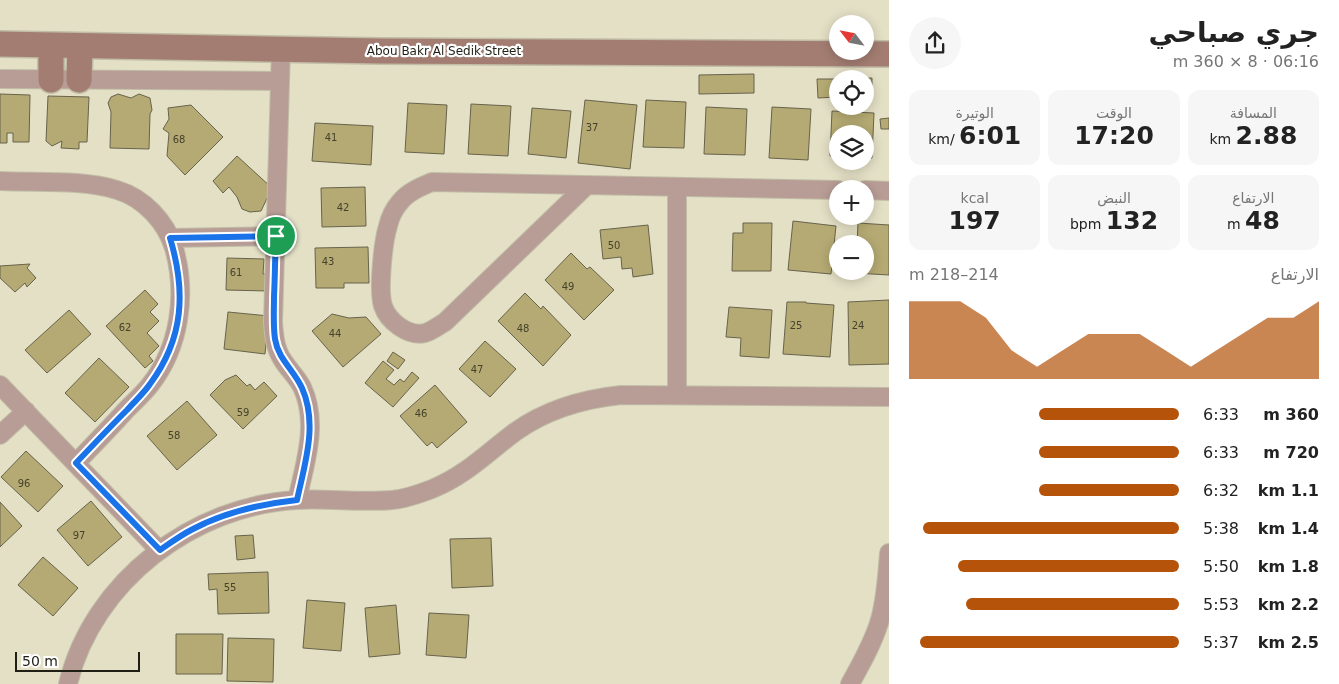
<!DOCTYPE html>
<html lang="ar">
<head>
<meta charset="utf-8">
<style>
  body { margin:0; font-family:"DejaVu Sans","Noto Naskh Arabic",sans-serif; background:#f6f6f6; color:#222; direction:rtl; height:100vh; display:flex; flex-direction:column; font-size:19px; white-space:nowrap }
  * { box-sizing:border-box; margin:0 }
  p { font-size:16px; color:#767676 }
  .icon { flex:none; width:28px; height:28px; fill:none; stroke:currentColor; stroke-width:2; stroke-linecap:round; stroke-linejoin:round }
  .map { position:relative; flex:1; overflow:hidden; direction:ltr }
  .details { display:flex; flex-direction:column; background:#fff; width:450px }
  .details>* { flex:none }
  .needle { width:32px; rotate:302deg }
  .controls { position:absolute; left:829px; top:15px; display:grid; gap:10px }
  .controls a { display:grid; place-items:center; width:45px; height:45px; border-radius:50%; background:#fff; box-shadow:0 2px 12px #0003; font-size:25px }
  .scale { position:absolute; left:15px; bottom:12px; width:125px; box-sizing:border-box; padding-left:5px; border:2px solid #201f15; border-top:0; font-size:14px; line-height:18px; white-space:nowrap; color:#201f15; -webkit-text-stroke:4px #fff; paint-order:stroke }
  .pin { position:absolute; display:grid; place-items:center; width:42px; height:42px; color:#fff; margin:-21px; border:2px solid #fff; border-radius:50%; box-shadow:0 1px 5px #0007 }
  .round { display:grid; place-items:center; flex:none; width:52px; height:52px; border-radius:26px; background:#f6f6f6 }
  .headline { display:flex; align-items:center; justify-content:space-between; height:85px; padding:0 20px }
  h1 { font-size:28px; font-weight:800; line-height:38px }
  .stats { display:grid; grid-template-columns:repeat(3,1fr); gap:8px; height:85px; padding:5px 20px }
  .stats div { display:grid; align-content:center; border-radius:12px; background:#f6f6f6; text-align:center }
  .stats b { font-size:25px; font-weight:800 }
  .stats small { font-size:14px; font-weight:400 }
  .stats p { font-size:14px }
  .chart { height:140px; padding:10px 20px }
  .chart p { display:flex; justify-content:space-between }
  .chart svg { width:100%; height:90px; margin-top:5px; fill:#b45309; opacity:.7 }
  ul { padding:0 20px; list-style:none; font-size:16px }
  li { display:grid; grid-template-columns:80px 60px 1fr; align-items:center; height:38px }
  li i { height:12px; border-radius:6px; background:#b45309 }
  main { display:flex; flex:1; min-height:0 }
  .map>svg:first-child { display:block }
</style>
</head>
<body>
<main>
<section class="details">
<div class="headline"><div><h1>جري صباحي</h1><p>06:16 · 8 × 360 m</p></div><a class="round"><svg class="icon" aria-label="share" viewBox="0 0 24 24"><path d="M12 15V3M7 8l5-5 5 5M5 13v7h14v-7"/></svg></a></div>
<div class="stats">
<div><p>المسافة</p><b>2.88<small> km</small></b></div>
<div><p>الوقت</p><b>17:20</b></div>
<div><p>الوتيرة</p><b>6:01<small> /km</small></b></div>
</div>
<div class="stats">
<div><p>الارتفاع</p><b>48<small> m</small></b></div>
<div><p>النبض</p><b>132<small> bpm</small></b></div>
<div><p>kcal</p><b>197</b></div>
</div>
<div class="chart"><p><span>الارتفاع</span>214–218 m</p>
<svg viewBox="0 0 160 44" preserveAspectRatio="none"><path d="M0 44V6L10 6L20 6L30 14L40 30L50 38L60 30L70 22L80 22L90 22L100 30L110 38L120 30L130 22L140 14L150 14L160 6V44z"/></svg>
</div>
<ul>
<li><b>360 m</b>6:33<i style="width:52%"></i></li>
<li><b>720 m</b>6:33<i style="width:52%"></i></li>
<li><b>1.1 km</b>6:32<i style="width:52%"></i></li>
<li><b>1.4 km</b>5:38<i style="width:95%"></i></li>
<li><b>1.8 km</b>5:50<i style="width:82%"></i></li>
<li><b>2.2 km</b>5:53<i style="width:79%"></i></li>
<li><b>2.5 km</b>5:37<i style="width:96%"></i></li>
</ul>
</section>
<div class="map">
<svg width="889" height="684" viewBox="0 0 889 684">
  <rect width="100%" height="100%" fill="#e4e0c6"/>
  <path fill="#b5aa73" stroke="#67634c" d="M754,74V93L699,94V75Z
    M872,78V97H865V79H848Z
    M817,79H838V97L818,98Z
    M0,94L30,95L29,142H13V133H7V143H0Z
    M118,94L131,98L139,94L150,98L152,110L150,114L149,149L110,148L111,112L108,103L111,97Z
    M48,96L89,97L87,142H79V149L61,148L62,141L52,146L46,141Z
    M585,100L637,105L630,169L578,163Z
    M646,100L686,102L684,148L643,147Z
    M408,103L447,105L444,154L405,152Z
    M471,104L511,106L508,156L468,154Z
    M191,105L223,137L185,175L167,156L169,133L163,129L169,119L168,108Z
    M706,107L747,109L745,155L704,154Z
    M772,107L811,109L808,160L769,158Z
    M532,108L571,111L566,158L528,154Z
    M832,111L874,113L872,158H865V134H838V157L830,156Z
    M889,118V129H881L880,119Z
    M315,123L373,126L371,165L312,161Z
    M237,156L272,188L261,211L250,212L242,209L237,197L229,187L223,193L213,181Z
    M365,187L366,226L322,227L321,188Z
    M793,221L836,226L831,274L788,270Z
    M743,223H772L771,271H732L733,233H743Z
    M858,223L889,225V275L855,273V271H865V244H857Z
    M648,225L653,274L633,277L632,268L622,269L621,257L603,259L600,230Z
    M368,247L369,283H344V288H316L315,248Z
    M571,253L587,269L590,267L614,290L584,320L545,280Z
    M227,258L264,259L263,274H269L268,291L226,290Z
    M30,264L27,268L36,278L27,287L25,283L15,292L0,278V266Z
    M145,290L158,304L150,312L159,321L147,333L159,346L149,356L153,361L145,368L106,326Z
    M525,293L541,309L543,306L571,335L543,366L498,321Z
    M889,300V364L849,365L848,302Z
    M787,302H806V303L834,305L830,357L783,354Z
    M729,307L772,310L769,358L740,356L741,338L726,337Z
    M69,310L91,334L47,373L25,350Z
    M228,312L269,316L265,354L224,349Z
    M332,314L349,318L366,317L381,334L343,367L312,331Z
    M485,341L516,369L490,397L459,369Z
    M393,352L405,360L398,369L387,361Z
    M99,358L129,387L95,422L65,393Z
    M383,361L394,370L386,379L394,385L400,379L404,382L412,372L419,378L393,407L365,383Z
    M236,375L247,386L250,384L255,390L264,382L277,396L243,429L210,395L225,380Z
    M435,385L467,422L437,448L432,442L427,446L400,416Z
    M187,401L217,435L177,470L147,436Z
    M26,451L63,486L38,512L1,477Z
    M91,501L122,537L88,566L57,530Z
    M0,502L22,526L0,547Z
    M253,535L255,558L237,560L235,536Z
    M491,538L493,586L452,588L450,539Z
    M43,557L78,588L53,616L18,585Z
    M268,572L269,613L218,614L217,589L209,590L208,574Z
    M307,600L345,603L341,651L303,648Z
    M396,605L400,654L369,657L365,608Z
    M429,613L469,615L466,658L426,655Z
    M176,634H223L222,674H176Z
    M228,638L274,639L273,682L227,681Z"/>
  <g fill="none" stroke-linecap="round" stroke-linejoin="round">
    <defs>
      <path id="minor" d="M281,48L273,322C274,335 275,348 282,359C288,369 297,377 302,387C319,423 305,463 297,500
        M0,79L279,81
        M0,181C36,183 83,179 117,190C144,198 166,222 174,248C187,294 180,347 150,385C143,394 134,402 126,410C110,428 93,445 76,463
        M587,185L445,322C438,326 432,331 425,333C408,337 388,321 383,306C378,290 383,242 388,226C390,217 394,209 400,202C408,192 420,187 432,182L838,190
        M865,190L889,191
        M170,238L276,236
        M0,385L159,550
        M677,395V187
        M0,435L26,411
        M68,684C93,581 194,505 297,500C328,498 360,503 392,500C405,499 419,494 432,489C466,475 487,453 515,432C547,409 583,399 621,395L889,397
        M850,684C861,664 872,645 879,623C886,601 887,576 889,553"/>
      <path id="secondary" d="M0,44L380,51L889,54
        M51,45V80
        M79,80L80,46"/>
    </defs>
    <use href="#minor" stroke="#c1bda6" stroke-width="20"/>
    <use href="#secondary" stroke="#c1bda6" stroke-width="28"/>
    <use href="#minor" stroke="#b89d96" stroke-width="18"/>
    <use href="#secondary" stroke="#a37d72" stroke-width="25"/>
  </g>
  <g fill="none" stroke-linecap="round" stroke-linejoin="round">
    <defs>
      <path id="route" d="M276,236C275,256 275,277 274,297C274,311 273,325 275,339C278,359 294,370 302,388C318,424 305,463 297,500C261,504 225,512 193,529C181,535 170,543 160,550L76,463C93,445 110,427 127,410C135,401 144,393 150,384C184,338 186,291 170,238Z"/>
    </defs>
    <use href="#route" stroke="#fff" stroke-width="10"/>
    <use href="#route" stroke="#1a73e8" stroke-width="6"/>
  </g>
  <g text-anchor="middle" stroke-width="4.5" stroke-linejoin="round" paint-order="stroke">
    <g font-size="10" fill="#45422c">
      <text x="592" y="131">37</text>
      <text x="331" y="141">41</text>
      <text x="179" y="143">68</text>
      <text x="343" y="211">42</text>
      <text x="614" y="249">50</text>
      <text x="328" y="265">43</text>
      <text x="236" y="276">61</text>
      <text x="568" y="290">49</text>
      <text x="796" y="329">25</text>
      <text x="858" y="329">24</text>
      <text x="125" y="331">62</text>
      <text x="523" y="332">48</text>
      <text x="335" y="337">44</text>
      <text x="477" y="373">47</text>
      <text x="243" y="416">59</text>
      <text x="421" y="417">46</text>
      <text x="174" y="439">58</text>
      <text x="24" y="487">96</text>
      <text x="79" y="539">97</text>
      <text x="230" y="591">55</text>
    </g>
    <g font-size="12" fill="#201f15" stroke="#fff">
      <text x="444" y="55">Abou Bakr Al Sedik Street</text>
    </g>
  </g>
</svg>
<div class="controls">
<a><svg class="needle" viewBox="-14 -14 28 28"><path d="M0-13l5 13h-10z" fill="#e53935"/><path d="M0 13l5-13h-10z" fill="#767676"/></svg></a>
<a><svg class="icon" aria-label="locate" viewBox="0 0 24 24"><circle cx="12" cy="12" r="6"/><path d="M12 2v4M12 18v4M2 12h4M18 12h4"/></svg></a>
<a><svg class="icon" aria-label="layers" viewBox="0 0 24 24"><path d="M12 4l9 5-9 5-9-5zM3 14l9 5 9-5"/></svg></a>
<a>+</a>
<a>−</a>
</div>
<div class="scale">50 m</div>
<div class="pin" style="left:276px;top:236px;background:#1e9e55"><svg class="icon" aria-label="arrive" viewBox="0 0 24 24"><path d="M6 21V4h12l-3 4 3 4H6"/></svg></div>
</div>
</main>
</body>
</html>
